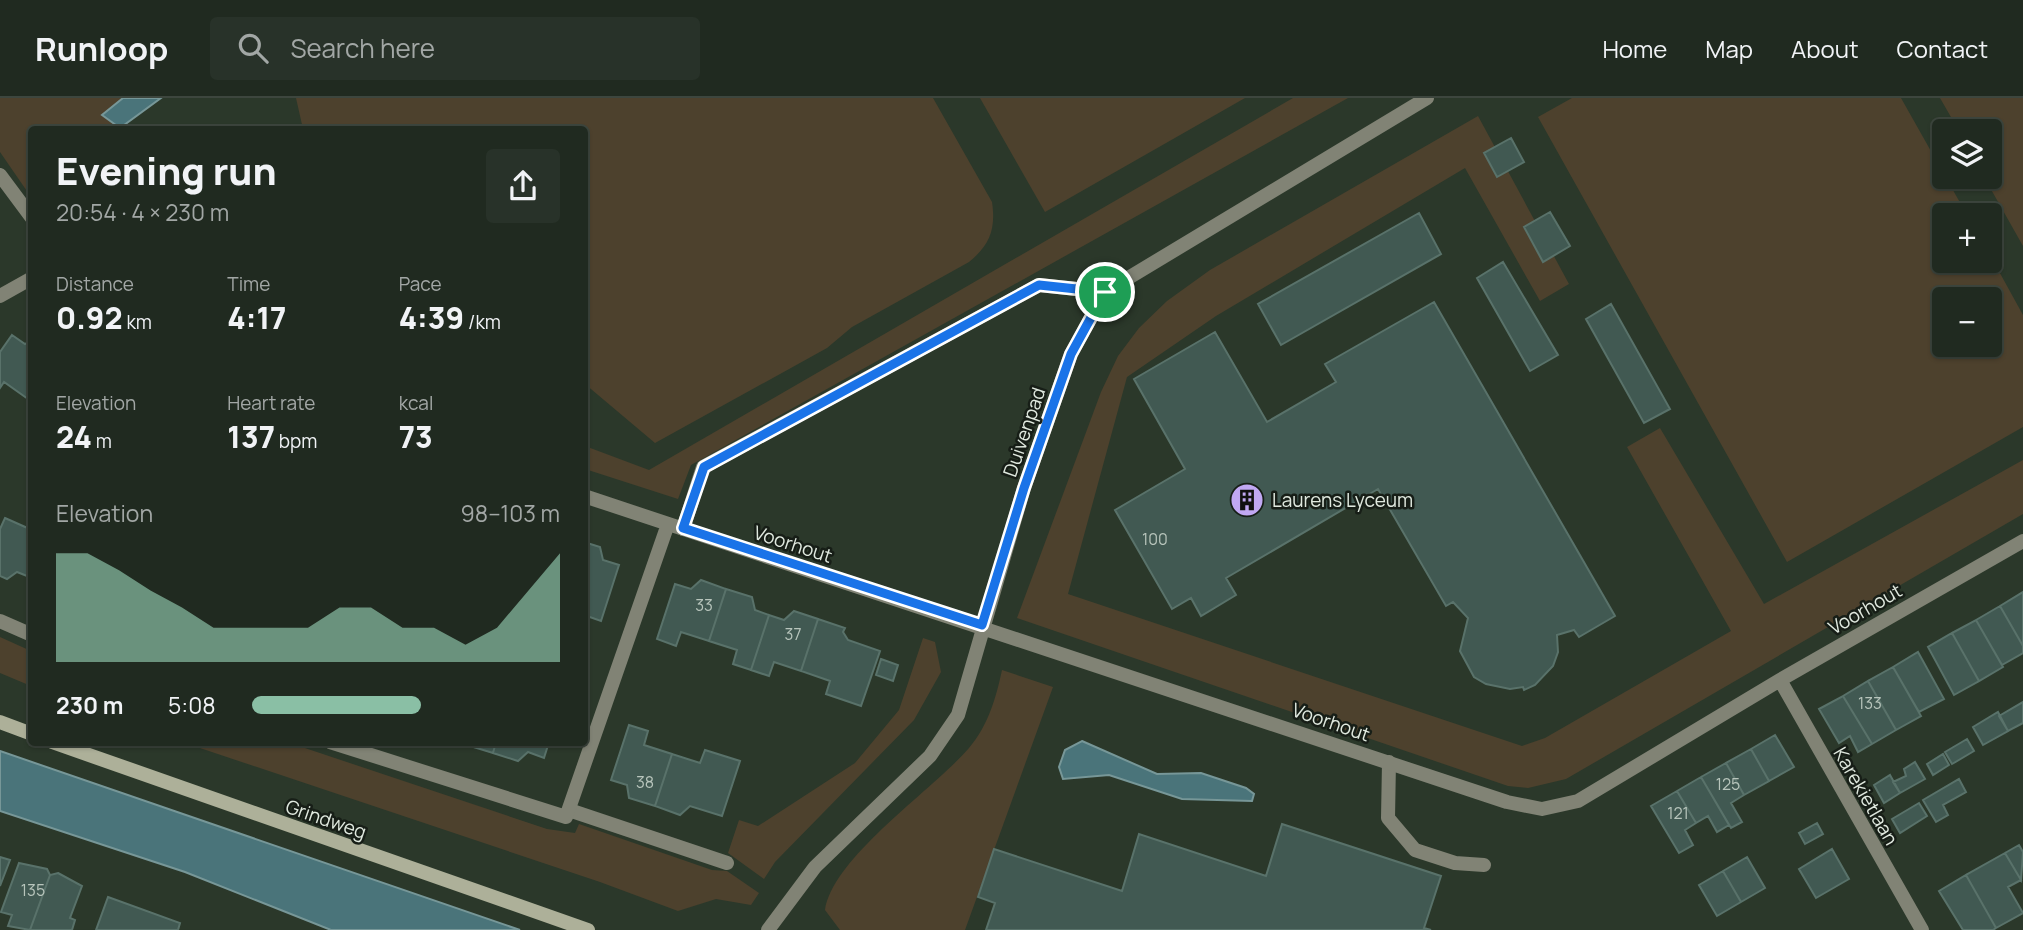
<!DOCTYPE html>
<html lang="en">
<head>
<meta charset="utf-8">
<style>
  body { margin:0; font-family:Manrope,sans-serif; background:#283229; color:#f1f3f6; height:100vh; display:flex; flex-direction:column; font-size:26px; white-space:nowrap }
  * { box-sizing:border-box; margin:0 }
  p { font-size:23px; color:#a2a7a5 }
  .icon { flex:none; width:38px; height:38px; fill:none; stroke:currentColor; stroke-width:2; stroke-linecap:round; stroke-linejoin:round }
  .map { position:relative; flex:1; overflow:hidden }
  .sheet { position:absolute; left:28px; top:28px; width:560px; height:620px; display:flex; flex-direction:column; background:#202a20; border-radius:7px; box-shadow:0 2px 5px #0004,0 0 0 2px #3d463e }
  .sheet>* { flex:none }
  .tools { position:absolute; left:1932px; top:21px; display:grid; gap:14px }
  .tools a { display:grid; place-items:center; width:70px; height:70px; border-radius:7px; background:#202a20; box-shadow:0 2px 5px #0004,0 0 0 2px #3d463e; font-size:35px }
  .pin { position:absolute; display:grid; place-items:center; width:60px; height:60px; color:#fff; margin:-30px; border:4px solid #fff; border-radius:50%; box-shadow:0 2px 7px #0007 }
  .round { display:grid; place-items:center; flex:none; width:74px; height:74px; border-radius:7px; background:#283229 }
  .overview { display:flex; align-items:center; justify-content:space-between; height:119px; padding:0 28px }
  h1 { font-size:38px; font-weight:800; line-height:52px }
  .metrics { display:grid; grid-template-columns:repeat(3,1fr); gap:10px; height:119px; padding:7px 28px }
  .metrics div { display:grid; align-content:center }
  .metrics b { font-size:30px; font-weight:800 }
  .metrics small { font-size:19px; font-weight:400 }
  .metrics p { font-size:19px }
  .chart { height:196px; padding:14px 28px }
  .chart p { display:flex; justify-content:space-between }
  .chart svg { width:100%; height:126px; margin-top:7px; fill:#8abfa5; opacity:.7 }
  ul { padding:0 28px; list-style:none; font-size:23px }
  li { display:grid; grid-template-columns:112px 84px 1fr; align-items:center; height:52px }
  li i { height:18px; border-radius:9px; background:#8abfa5 }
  header { display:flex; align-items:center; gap:42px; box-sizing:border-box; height:98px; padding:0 35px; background:#202a20; border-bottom:2px solid #3d463e }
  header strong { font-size:33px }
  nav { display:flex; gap:38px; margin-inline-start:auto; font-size:24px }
  .search { width:490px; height:63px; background:#283229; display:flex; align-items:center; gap:18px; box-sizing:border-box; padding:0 24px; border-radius:7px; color:#a2a7a5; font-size:26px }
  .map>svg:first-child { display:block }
</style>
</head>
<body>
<header>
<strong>Runloop</strong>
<div class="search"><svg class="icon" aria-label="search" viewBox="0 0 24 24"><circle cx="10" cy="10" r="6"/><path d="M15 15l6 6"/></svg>Search here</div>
<nav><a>Home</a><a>Map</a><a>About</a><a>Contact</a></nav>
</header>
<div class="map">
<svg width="2023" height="832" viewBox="0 0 2023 832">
  <rect width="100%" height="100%" fill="#2b382a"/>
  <path fill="#4d412d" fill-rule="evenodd" d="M0,0H123L102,17L120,30L32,32L31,99L0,54Z
    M296,0H933L992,104C996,131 990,147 969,164L852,229L827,250L655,345L585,286L584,32L303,31Z
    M980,0H1245L1045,114Z
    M1293,0H1348L691,367L678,401L585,371V348L649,372Z
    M1572,0H1901L1967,117H1944V163H1990V157L2023,217V329L1787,464L1538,19ZM1944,201H1990V247H1944Z
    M1940,0H2023V148L1984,79H1990V33H1959Z
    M1478,18L1569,186L1540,203L1465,70L1216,218L1127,279L1068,496L1522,648L1545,640L1731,533L1627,349L1660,330L1764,506L2023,362V416L1566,681L1528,690L1508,688L1017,520L1101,294L1118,258L1139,230L1167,203L1210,172Z
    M0,539L31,553V588L0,575Z
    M923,540L935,544L941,574L914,622L775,764L764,781L728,755L739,722L758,728L855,665L899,612Z
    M1002,572L1053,589L965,832H840L825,812C833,759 933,692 969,650C988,628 996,600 1002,572Z
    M182,644H287L547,731L575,735L579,726L712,772L727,773L759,795L751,807L716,801L678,813L600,784Z"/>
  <path fill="#4a747a" stroke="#779798" stroke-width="2" d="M123,0H161L120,30L102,17Z
    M1082,643L1157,676L1201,675L1246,690L1254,696L1252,703L1182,701L1109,677L1063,681L1059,669L1065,652Z
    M0,653L520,832H331L185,774L0,713Z"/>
  <path fill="#415952" stroke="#59726a" stroke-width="2" d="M1511,40L1524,64L1497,79L1484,55Z
    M1550,114L1570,148L1543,164L1524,129Z
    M1419,115L1441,156L1281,247L1258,206Z
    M1503,164L1558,257L1530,273L1477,180Z
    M1434,204L1615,518L1579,539L1574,532L1557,537L1558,554L1553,568L1535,587L1524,592L1523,589L1510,591L1486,586L1474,579L1460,553L1468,520L1453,504L1446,508L1378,391L1226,480L1236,497L1201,518L1191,500L1172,511L1115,412L1185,371L1134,281L1215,234L1267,324L1336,284L1325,266Z
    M1611,206L1670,311L1644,325L1586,221Z
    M12,237L25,246L32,243V297L28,301L4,284L0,290V254Z
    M5,420L32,432V480L17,474L7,481L0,478V431Z
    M584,444L600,449L603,462L619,467L601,523L584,517Z
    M701,482L726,491L709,543L681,534L676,548L657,541L675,486L691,491Z
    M726,491L752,499L755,512L769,517L751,572L733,566L737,552L709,543Z
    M2023,494V548L2000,508Z
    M2000,508L2023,548V555L2002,567L1976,522Z
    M794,513L818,521L801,573L774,564L769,578L751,572L769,517L784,522Z
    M818,521L845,530L843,534L848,542L880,553L861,608L826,596L830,583L801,573Z
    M1976,522L2003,569L1979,583L1952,535Z
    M1952,535L1979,583L1954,597L1928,549Z
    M1918,554L1944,601L1919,614L1893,569Z
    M881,561L898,567L893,583L876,577Z
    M1893,569L1921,618L1896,632L1868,583Z
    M1868,583L1896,632L1872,646L1843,598Z
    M1843,598L1872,646L1858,654L1850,638L1839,645L1819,611Z
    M2023,604V625L2008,633L1999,618Z
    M1998,614L2008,633L1983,647L1973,629Z
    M629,627L648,633L644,647L672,656L655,708L629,700L627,687L611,682Z
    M1775,637L1794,669L1769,683L1751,651Z
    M1967,641L1974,653L1952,666L1945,654Z
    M468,644H496L493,655L467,647Z
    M496,644H549L544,660L528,654L518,663L493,655Z
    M1751,651L1769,683L1744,697L1726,665Z
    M705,652L740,663L722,718L690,708L680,717L655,708L672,656L700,665Z
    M1943,656L1949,667L1933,677L1927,666Z
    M1915,664L1925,681L1900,695L1893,684L1906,678L1904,671Z
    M1726,665L1744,697L1731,705L1742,724L1731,730L1701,679Z
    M1890,677L1900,695L1884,705L1874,687Z
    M1701,679L1729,727L1717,734L1708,718L1696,725L1677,693Z
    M1959,681L1966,694L1943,707L1948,717L1936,724L1923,702Z
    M1677,693L1696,725L1685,732L1693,747L1679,755L1651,708Z
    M1919,705L1927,718L1900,735L1892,721Z
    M1817,725L1823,736L1805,746L1799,735Z
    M1282,726L1441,778L1424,830L1431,832H986L995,805L978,799L994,751L1122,793L1139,736L1266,778Z
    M2019,747L2023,754L2021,782L2005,755Z
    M1832,751L1849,781L1816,800L1799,771Z
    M2005,755L2021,782L2008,789L2023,815L1996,830L1966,777Z
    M0,759L10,762L0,788Z
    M1747,759L1765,790L1741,804L1723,773Z
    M19,765L47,771L50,777L30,832L8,828L12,817L1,814Z
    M1723,773L1741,804L1717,818L1699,787Z
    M58,775L82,788L70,820L75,822L72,832H30L50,777Z
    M1966,777L1996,830L1993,832H1963L1939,793Z
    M108,799L180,825L178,832H96Z"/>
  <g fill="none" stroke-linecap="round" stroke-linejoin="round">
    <path stroke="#818375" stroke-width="14" d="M683,431L703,369L1039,187L1105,194
      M1389,664L1388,720L1415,752L1455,765L1484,767
      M569,712L727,765"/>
    <path stroke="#818375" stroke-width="14" d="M0,77L32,120
      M0,198L32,180
      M584,398L1507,704L1542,711L1578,703L1780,582L2023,443
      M0,523L32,537
      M1780,582L1922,832
      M330,644L566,719L668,426
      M768,832L815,769L930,658L958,617L1024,390L1071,256L1105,194L1427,0"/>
    <path stroke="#adb099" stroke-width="14" d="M0,624L32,636
      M52,644L588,832"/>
  </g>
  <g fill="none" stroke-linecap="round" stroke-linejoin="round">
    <defs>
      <path id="route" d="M1039,187L1105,194L1071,256L1024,390L982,527L683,430L704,369Z"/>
    </defs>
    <use href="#route" stroke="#fff" stroke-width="14"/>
    <use href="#route" stroke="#1a73e8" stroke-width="9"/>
  </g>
  <defs>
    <symbol id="building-disc" viewBox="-11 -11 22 22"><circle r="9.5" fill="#c1a8f3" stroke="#171e17"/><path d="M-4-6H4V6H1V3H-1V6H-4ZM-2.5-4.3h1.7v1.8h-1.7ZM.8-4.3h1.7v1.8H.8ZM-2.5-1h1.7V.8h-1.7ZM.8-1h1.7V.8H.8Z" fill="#111"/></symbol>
  </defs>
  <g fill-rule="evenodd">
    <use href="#building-disc" x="1228" y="383" width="38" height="38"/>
  </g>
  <g text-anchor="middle" stroke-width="5" stroke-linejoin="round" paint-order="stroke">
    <g font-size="16" fill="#b8c5bc">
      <text x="1155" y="447">100</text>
      <text x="704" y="513">33</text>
      <text x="793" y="542">37</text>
      <text x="1870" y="611">133</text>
      <text x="645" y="690">38</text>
      <text x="1728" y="692">125</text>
      <text x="1678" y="721">121</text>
      <text x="33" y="798">135</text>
    </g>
    <g font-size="19" fill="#e0e9df" stroke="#171e17">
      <text transform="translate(1024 334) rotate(-71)" y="7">Duivenpad</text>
      <text transform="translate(793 446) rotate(18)" y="7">Voorhout</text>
      <text transform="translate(1865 511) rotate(-30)" y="7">Voorhout</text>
      <text transform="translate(1331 624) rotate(19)" y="7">Voorhout</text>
      <text transform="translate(1866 698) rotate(60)" y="7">Karekietlaan</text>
      <text transform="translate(326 721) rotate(19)" y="7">Grindweg</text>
    </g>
    <g font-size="19" fill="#e0e9df" stroke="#171e17" text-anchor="start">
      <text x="1272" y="409">Laurens Lyceum</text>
    </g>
  </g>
</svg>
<div class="tools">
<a><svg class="icon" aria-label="layers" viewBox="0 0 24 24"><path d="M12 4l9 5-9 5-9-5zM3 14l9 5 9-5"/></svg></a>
<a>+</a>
<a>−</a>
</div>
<div class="pin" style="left:1105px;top:194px;background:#1e9e55"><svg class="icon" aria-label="arrive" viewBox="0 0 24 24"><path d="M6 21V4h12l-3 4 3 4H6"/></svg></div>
<section class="sheet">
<div class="overview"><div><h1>Evening run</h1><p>20:54 · 4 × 230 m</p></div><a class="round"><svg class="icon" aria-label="share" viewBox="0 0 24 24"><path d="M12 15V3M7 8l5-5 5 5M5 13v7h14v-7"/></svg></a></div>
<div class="metrics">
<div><p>Distance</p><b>0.92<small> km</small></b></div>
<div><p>Time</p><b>4:17</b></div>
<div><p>Pace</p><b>4:39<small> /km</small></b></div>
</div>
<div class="metrics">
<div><p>Elevation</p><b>24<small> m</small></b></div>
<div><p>Heart rate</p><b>137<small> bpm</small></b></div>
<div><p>kcal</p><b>73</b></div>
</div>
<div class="chart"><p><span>Elevation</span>98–103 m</p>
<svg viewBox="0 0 160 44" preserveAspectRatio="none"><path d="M0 44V6L10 6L20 12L30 19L40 25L50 32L60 32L70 32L80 32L90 25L100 25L110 32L120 32L130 38L140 32L150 19L160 6V44z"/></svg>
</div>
<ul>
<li><b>230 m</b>5:08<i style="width:55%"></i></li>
</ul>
</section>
</div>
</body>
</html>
